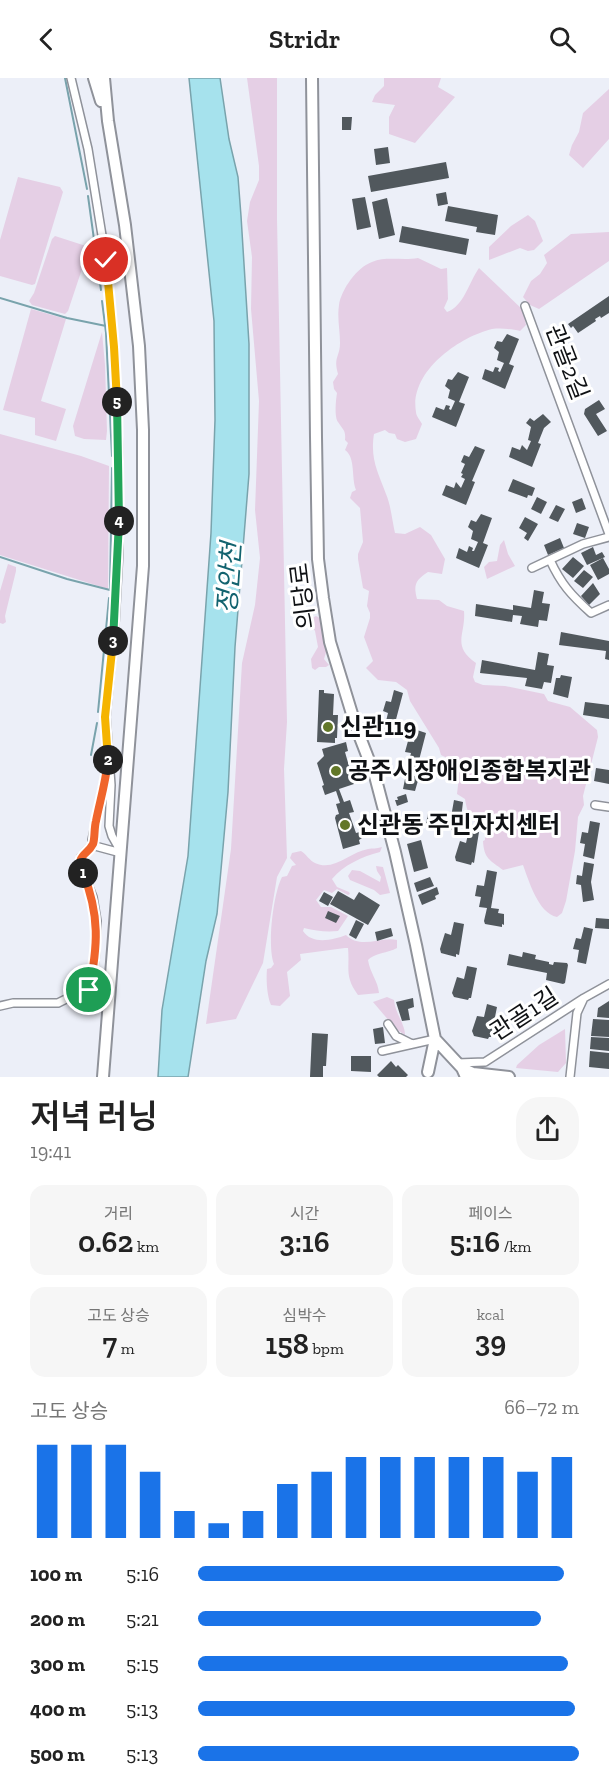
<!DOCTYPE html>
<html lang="ko">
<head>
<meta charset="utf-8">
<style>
  body { margin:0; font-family:"Zilla Slab","Noto Sans KR",serif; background:#f6f6f6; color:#222; height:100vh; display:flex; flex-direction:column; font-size:22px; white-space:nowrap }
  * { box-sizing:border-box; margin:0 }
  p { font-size:20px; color:#767676 }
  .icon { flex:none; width:33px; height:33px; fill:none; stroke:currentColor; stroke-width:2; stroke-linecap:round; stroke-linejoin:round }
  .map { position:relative; height:999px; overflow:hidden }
  .sheet { display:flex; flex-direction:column; background:#fff; flex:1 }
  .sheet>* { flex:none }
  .pin { position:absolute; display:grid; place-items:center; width:51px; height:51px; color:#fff; margin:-26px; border:3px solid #fff; border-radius:50%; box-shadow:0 2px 6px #0007 }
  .km { position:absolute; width:30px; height:30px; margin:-15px; border-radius:50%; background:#222; color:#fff; font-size:16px; line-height:30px; text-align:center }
  .round { display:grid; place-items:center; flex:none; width:63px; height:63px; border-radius:24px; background:#f6f6f6 }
  .overview { display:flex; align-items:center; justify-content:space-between; height:102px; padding:0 30px }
  h1 { font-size:33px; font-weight:600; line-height:45px }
  .metrics { display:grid; grid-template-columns:repeat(3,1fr); gap:9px; height:102px; padding:6px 30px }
  .metrics div { display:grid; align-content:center; border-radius:15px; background:#f6f6f6; text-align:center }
  .metrics b { font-size:30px; font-weight:600 }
  .metrics small { font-size:16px; font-weight:400 }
  .metrics p { font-size:16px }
  .chart { height:168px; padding:12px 30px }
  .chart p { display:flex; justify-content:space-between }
  .chart svg { width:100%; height:108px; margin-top:6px; stroke:#1a73e8; stroke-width:6 }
  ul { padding:0 30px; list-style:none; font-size:20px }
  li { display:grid; grid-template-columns:96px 72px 1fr; align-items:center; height:45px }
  li i { height:15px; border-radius:8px; background:#1a73e8 }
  header { display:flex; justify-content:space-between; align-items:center; height:78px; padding:0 30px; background:#fff; font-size:27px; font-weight:600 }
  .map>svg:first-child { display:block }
</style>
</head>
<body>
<header><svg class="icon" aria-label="back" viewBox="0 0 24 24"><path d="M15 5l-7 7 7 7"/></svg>Stridr<svg class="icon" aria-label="search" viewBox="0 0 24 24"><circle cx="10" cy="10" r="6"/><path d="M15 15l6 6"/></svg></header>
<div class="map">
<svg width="609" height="999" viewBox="0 0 609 999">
  <rect width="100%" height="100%" fill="#eceff8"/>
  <path fill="#e5cfe5" d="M247,0H277V141L287,644L284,691L287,780L277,799L263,885L236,941L206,946L231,771L242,585L255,527L260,480L255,432L259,323L251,231L252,179L247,143L250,124L259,102V88Z
    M384,0H441L438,9L455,19L415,65L389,56V39L395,27L372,24L375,17L384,8Z
    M609,11V61L583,90L569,77L572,67L579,54L583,35Z
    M18,99L60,109L63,114L35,206L32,207L0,198V162Z
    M528,137L535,143L543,163L534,172L528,173L520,170L489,182V169L511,148Z
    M609,154V183L539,231L530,227L523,219L531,203L540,196L547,185L544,177L571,156Z
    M55,158L86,168L87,176L68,233L65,236L32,227L29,223L34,215L52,161Z
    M418,180L441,191L447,190L448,221L444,230L447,234C464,228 469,204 479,190L523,232L526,247L520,253C512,251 501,250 492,251C459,259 409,294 416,334C416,338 420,342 422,346L416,361L405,364L397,361L395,356L389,355L385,352L374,356C370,381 378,394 386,416C391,428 392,442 395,455L405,456L420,449L431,457L445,481L442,496L428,494C416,502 413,506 417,521L439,522L447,528L464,533C466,557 451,567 476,585L473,599L475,604L483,607L505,608L544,616L548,623L570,629L597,652L598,659L583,718L584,727L578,739L575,773L566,823L562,835L557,839C538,835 529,803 523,787L503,792C490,782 484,781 483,763L485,762V755C472,741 468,740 465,721L457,716L459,699L451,682L441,677L439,670L410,623L407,612L396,604L378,602L366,590L373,583L364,559L370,540V535L367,528L369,513L363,510L358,481V476L363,464L360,430L350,420L352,414L356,412C351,399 356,380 345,372L348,365L345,362C346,352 343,352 338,344C334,339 336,321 337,315L334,311L333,304L338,296C333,279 340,279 340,265C340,252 337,240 339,227C341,212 357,189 372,184C386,178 403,183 418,180Z
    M31,231L66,241L41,323L66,331L56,363L35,357V340L3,332Z
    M102,254L105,287L107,353L106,362L84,361L75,358L73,348Z
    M0,356L81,378L109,388L108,511L0,477Z
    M504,462L508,476L515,488L487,501L484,489L489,484L497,483L500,467Z
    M8,486L16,489V493L5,538L6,544L3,546L0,545V513Z
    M316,538L322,541L323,546L321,551L327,571L324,581L329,587L326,589H319L315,592L312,590L311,581L318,569L315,553L310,546L312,540Z
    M382,769L380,774C361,779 344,787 332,801L337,809L349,814L350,816L348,817L337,811L332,815L324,812L316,822L321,829H331L348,838L338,853C326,854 316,853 304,850L303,853C312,867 333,862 346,857C362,872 380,858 397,862V870C388,875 374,875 368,882C370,895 378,903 379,915L358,917C344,898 350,891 348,870H345L300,876L301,882L287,894L290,918L280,928L271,927C267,918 266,902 267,891L271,890L274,886C267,869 273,816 282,799L287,798L292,788L296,787L290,780L292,775L301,773C306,776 310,783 315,785C334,794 350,774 368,771C373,770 376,771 382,769Z
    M376,788L383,789L390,815L380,817L374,812L350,802L348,798L352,792L360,793L380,804L381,799L377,793Z
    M387,919L394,922C395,935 405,946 405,957L396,951L373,924Z
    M565,951L566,985L558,994L516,990L517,987L539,967Z"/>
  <path fill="#a6e2ed" stroke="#79a3ac" stroke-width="1.5" d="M189,0H220L229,61L238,99L241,138L249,266V396L235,569L228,714L217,836L206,883L188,999H158L162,932L188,778L211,455L215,342L214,243Z"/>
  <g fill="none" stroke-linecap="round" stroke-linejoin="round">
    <path stroke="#79a3ac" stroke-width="2" d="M65,0L87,111
      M88,118L101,212
      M0,220L67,240L106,248
      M102,223L106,255L112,378
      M0,479L67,501L110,512L112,390
      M98,634L109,520
      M91,677L97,645"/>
  </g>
  <path fill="#51585d" d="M342,39H352L351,52H342Z
    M388,69L390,85L376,87L374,71Z
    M446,84L449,100L371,114L368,98Z
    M446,114L448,126L438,128L436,116Z
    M365,119L371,149L357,152L352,121Z
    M387,120L395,157L379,161L372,124Z
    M448,128L498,137L495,157L476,154L477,149L445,143Z
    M402,148L469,161L466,177L399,164Z
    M609,218V235L601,240L600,238L595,241L596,243L578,255L573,248L571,250L568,246Z
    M507,256L519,261L509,286L514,288L505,311L482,301L485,291L493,294L495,289L499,290L498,293L500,294L504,285L497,282L499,274L494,270L497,263L502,264Z
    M458,294L469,299L459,324L465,326L456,349L432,339L436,329L444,332L446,327L450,328L449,331L451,332L455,323L448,320L450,312L445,308L448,301L452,302Z
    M599,322L605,331L596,336L607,353L598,358L584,336L585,331Z
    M543,336L551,344L544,350L538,365L541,366L532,389L509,379L512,369L520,372L522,367L527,372L531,363L528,362L531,349L526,345L530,340L534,343Z
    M475,368L485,372L472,403L475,404L466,427L442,417L446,407L454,410L456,404L461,410L465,401L461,399L463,396L461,395L465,386L461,384L464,377L469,379Z
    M513,401L535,410L532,418L528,417L527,420L508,413Z
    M537,419L547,424L541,436L531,431Z
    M582,420L586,431L576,435L572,424Z
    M556,427L565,431L558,444L549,440Z
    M481,436L492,440L483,465L488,467L479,490L456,480L459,470L467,474L469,468L473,470L472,473H474L478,464L471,461L473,453L468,449L471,442L476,444Z
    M525,439L538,446L528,463L524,460L527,455L519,450Z
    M577,445L589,449L585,460L573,456Z
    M560,460L564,470L548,477L544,467Z
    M593,469L596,477L602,474L605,479L587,487L581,475Z
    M573,479L584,488L573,500L562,491Z
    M603,480L609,491V496L598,502L590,487Z
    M584,492L593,499L583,510L574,503Z
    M593,505L600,516L589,527L581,518Z
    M534,512L544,514L542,525L550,526L547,543L539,542L538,549L520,546L522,538L513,537L512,544L475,538L476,526L513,532V527L531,530Z
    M561,554L609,563V582L605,581L606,573L559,567Z
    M538,574L549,576L547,587L554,588L551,605L544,604L542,611L525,608L527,600L480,595L482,582L535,592Z
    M561,597L572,599L568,620L553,616L556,600H560Z
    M319,612H324V615L334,616L333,637H338L337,660H335V665L317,664Z
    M394,612L403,615L394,649L385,647L388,635L383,633L386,623L391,624Z
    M585,624L609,627V641L583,637Z
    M417,652L426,655L417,690L408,687L411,675L405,674L408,663L414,664Z
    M346,664L348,673L345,674L354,706L339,711L344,724L350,722L354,734L349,735L356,755L360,754L362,760L359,762L360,766L343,771L335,740L336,737L339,736L336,726L340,725L336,713L325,717L322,708L324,707L317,685L324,678L322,671Z
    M596,690L609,692V706L594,703Z
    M406,696L419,699L415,713L403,711Z
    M406,716L408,724L397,728L395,722H398L397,719Z
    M454,722L463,724L460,749L456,753L426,746L428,735L444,738L445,733L449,734L448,739H451Z
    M590,743L600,745L594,781L583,778L585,766L580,765L582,754L588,755Z
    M469,752L479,754L474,785L472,784L471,787L456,783L455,779L460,763L466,765Z
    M421,762L428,790L414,794L407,766Z
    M584,784L594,786L591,804L594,822L583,824L581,807L576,806L577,797L582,798Z
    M487,792L497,794L491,830L499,831L498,835L504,836V847L502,846V849L485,846L484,843L487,830L479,829L481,819L475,818L477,807L484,808Z
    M430,799L434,808L417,814L414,805Z
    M437,809L439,816L435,818L436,821L422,827L418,817Z
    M338,813L354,822L359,814L380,827L368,847L330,826Z
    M324,814L333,819L328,828L319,823Z
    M328,833L340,838L336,845L325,840Z
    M596,840L609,841V851L595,850Z
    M356,842L364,846L356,861L349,857Z
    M454,844L464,846L459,877L456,876V879L441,875L440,871L445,855L451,857Z
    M584,849L593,851L586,886L577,884L579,872L573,871L576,860L581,861Z
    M391,850L393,858L377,863L375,854Z
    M523,874L536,877L535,881L549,884V886L553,887L554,884L567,885L568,887L565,905L563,906L546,902L547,895L507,887L509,876L522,879Z
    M467,888L477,890L471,920H469L468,922L454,919L452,915L457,899L464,901Z
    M413,920L414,929L408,931L410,942L402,943L396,924Z
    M609,923V940L597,939L598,930Z
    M487,926L497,929L491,959H489L488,961L474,958L472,953L477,938L484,939Z
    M593,941L609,942V959L591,958Z
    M383,949L385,965L375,966L373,951Z
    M312,955L328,956L326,988H323V999H310Z
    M591,959L609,960V973L590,971Z
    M590,973L609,975V991L589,989Z
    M351,978H371V994L351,993Z
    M391,983L396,989L398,987L408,997L406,999H379L377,997Z"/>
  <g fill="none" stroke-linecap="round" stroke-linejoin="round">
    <defs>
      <path id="minor" d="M71,0L88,71L106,182L114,269L119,381V472L115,545L106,639L111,707L109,748L112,758L120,772
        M525,228L609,456
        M550,482C561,506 571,517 591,535L609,527
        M532,490L583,466L609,459
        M106,695L92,762L95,768L121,775
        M595,727L609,729
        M0,928L13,925H58L68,920L81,918L89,912L95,882L97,843L93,819L81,789V779L94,765
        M388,946L396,958L412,966
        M382,973L435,961
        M457,985L485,984L584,920L609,906
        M570,999L577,935L583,922"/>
      <path id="secondary" d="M94,0L101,23
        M312,0L316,359L318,481L323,520L330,564L356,649L375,698L395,774L416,867L435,961L428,994
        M435,961L462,990L466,999
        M462,990L473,995L509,999
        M103,999L143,488V352L139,268L125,147L108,43L104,0"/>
    </defs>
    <use href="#minor" stroke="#8f929a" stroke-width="10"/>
    <use href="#secondary" stroke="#8f929a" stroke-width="14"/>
    <use href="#minor" stroke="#fff" stroke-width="7"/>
    <use href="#secondary" stroke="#fff" stroke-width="10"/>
  </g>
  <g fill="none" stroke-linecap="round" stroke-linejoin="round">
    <defs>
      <path id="split-1" d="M83,795C100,837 98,868 89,912"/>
      <path id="split-2" d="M83,795C75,776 87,778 93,766C95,761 94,750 96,743C100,723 106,703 108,682"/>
      <path id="split-3" d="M108,682L105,639L113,563"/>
      <path id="split-4" d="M113,563L119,443"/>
      <path id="split-5" d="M117,324L119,443"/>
      <path id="split-6" d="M106,182L114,269L117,324"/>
    </defs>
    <use href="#split-1" stroke="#fff" stroke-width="12"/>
    <use href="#split-2" stroke="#fff" stroke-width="12"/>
    <use href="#split-3" stroke="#fff" stroke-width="12"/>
    <use href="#split-4" stroke="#fff" stroke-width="12"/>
    <use href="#split-5" stroke="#fff" stroke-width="12"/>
    <use href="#split-6" stroke="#fff" stroke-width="12"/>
    <use href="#split-1" stroke="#f0652b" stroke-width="8"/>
    <use href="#split-2" stroke="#f0652b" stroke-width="8"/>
    <use href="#split-3" stroke="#f5b400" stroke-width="8"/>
    <use href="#split-4" stroke="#22a559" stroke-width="8"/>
    <use href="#split-5" stroke="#22a559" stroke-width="8"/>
    <use href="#split-6" stroke="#f5b400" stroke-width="8"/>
  </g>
  <g fill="#627728" stroke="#fff" stroke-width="2">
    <circle cx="328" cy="649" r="6"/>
    <circle cx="336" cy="693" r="6"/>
    <circle cx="345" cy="747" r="6"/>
  </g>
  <g text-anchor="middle" stroke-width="6" stroke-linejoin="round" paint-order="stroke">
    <g font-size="24" fill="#0f1114" stroke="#fff">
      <text transform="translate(567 284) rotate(69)" y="8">관골2길</text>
      <text transform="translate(303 518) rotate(-97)" y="8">의당로</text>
      <text transform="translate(524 936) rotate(-33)" y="8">관골1길</text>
    </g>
    <g font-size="24" font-weight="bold" fill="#0f1114" stroke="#fff" text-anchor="start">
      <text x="340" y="657">신관119</text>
      <text x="348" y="701">공주시장애인종합복지관</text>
      <text x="357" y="755">신관동 주민자치센터</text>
    </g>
    <g font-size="26" font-style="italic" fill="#12636f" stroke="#fff">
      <text transform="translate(229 500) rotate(-86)" y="9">정안천</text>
    </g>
  </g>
</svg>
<div class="pin" style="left:89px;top:912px;background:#1e9e55"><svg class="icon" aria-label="arrive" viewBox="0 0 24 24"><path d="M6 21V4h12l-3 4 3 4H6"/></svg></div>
<div class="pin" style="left:106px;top:182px;background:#d93025"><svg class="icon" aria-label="check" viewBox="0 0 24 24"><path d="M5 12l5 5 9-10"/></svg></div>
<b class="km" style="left:83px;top:795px">1</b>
<b class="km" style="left:108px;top:682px">2</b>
<b class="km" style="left:113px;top:563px">3</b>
<b class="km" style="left:119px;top:443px">4</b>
<b class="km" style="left:117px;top:324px">5</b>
</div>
<section class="sheet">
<div class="overview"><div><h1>저녁 러닝</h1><p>19:41</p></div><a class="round"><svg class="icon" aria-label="share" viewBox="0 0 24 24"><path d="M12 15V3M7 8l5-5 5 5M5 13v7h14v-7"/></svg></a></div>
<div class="metrics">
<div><p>거리</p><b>0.62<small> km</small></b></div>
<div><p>시간</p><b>3:16</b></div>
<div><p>페이스</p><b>5:16<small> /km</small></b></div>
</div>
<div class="metrics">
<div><p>고도 상승</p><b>7<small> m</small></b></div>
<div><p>심박수</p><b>158<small> bpm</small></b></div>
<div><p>kcal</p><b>39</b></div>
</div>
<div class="chart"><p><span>고도 상승</span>66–72 m</p>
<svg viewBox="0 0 160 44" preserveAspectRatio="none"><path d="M5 44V6M15 44V6M25 44V6M35 44V17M45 44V33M55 44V38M65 44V33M75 44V22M85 44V17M95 44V11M105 44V11M115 44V11M125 44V11M135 44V11M145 44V17M155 44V11"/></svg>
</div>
<ul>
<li><b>100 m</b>5:16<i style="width:96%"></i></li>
<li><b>200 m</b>5:21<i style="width:90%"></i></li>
<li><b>300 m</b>5:15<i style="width:97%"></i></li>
<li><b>400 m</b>5:13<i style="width:99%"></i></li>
<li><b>500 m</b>5:13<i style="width:100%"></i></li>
</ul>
</section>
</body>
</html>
